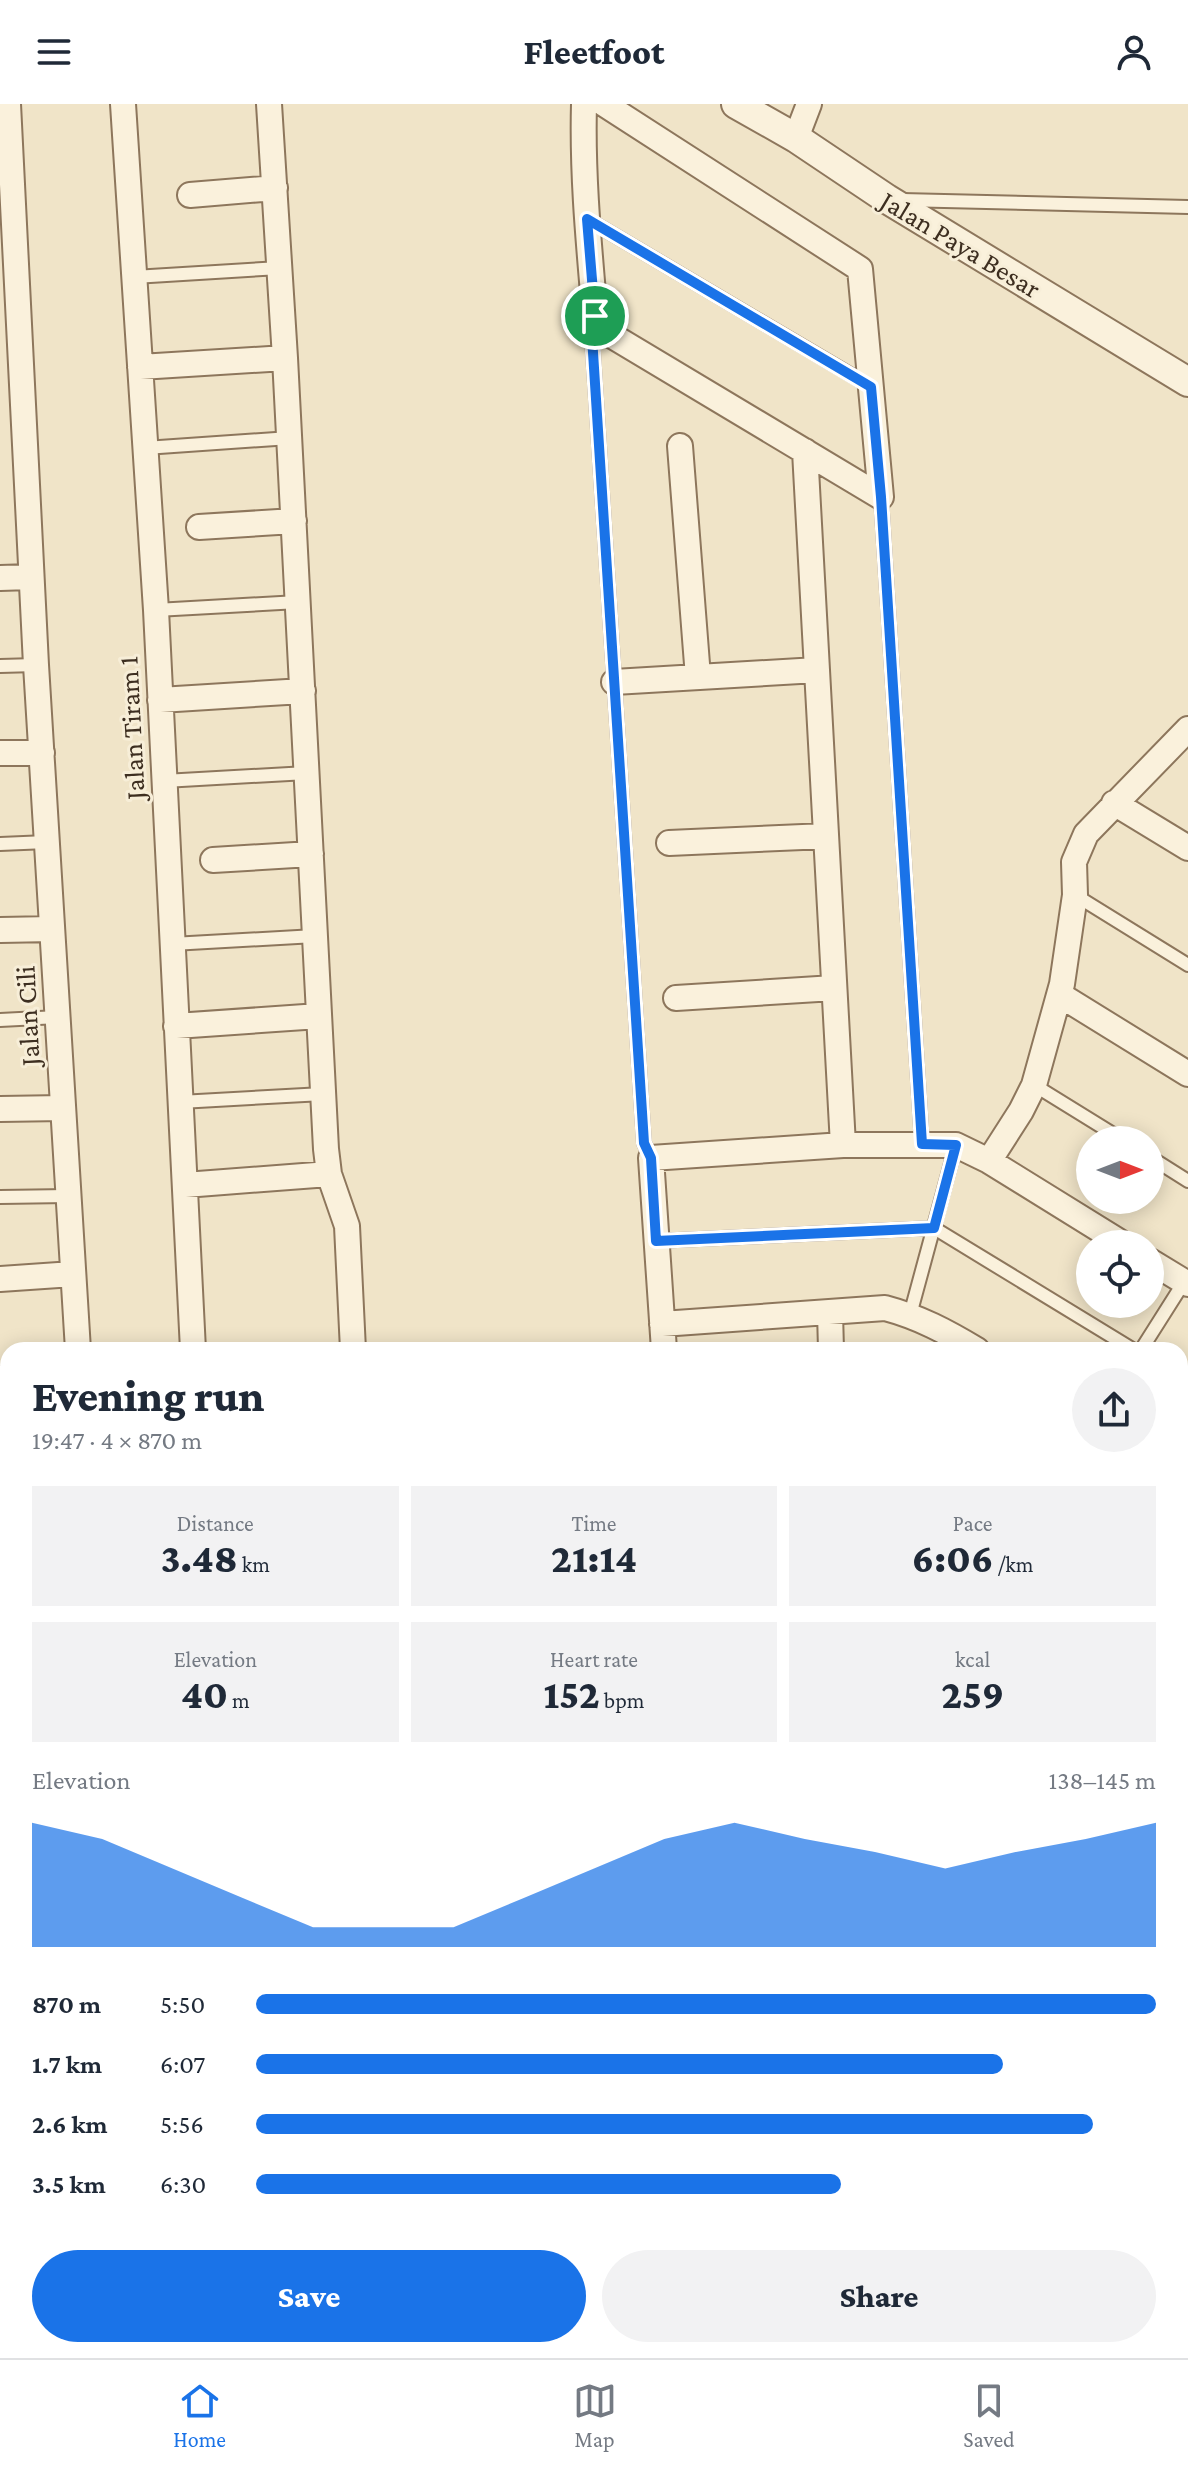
<!DOCTYPE html>
<html lang="en">
<head>
<meta charset="utf-8">
<style>
  body { margin:0; font-family:"Crimson Pro",serif; background:#f2f2f3; color:#1f2937; height:100vh; display:flex; flex-direction:column; font-size:30px; white-space:nowrap }
  * { box-sizing:border-box; margin:0 }
  p { font-size:26px; color:#747a83 }
  .icon { flex:none; width:44px; height:44px; fill:none; stroke:currentColor; stroke-width:2; stroke-linecap:round; stroke-linejoin:round }
  .map { position:relative; flex:1; overflow:hidden }
  .side { position:absolute; left:0px; top:1238px; width:1188px; height:1016px; display:flex; flex-direction:column; background:#fff; border-radius:24px 24px 0 0; box-shadow:0 4px 20px #0003 }
  .side>* { flex:none }
  .needle { width:52px; rotate:90deg }
  .controls { position:absolute; left:1076px; top:1022px; display:grid; gap:16px }
  .controls a { display:grid; place-items:center; width:88px; height:88px; border-radius:50%; background:#fff; box-shadow:0 4px 20px #0003; font-size:40px }
  .pin { position:absolute; display:grid; place-items:center; width:68px; height:68px; color:#fff; margin:-34px; border:4px solid #fff; border-radius:50%; box-shadow:0 2px 8px #0007 }
  .round { display:grid; place-items:center; flex:none; width:84px; height:84px; border-radius:42px; background:#f2f2f3 }
  .summary { display:flex; align-items:center; justify-content:space-between; height:136px; padding:0 32px }
  h1 { font-size:44px; font-weight:800; line-height:60px }
  .metrics { display:grid; grid-template-columns:repeat(3,1fr); gap:12px; height:136px; padding:8px 32px }
  .metrics div { display:grid; align-content:center; border-radius:0px; background:#f2f2f3; text-align:center }
  .metrics b { font-size:40px; font-weight:800 }
  .metrics small { font-size:22px; font-weight:400 }
  .metrics p { font-size:22px }
  .chart { height:224px; padding:16px 32px }
  .chart p { display:flex; justify-content:space-between }
  .chart svg { width:100%; height:144px; margin-top:8px; fill:#1a73e8; opacity:.7 }
  .button { display:flex; gap:16px; margin-top:auto; padding:16px 32px }
  .button a { flex:1; height:92px; border-radius:48px; background:#1a73e8; color:#fff; font-size:32px; font-weight:800; line-height:92px; text-align:center }
  .button a+a { background:#f2f2f3; color:#1f2937 }
  ul { padding:0 32px; list-style:none; font-size:26px }
  li { display:grid; grid-template-columns:128px 96px 1fr; align-items:center; height:60px }
  li i { height:20px; border-radius:10px; background:#1a73e8 }
  header { display:flex; justify-content:space-between; align-items:center; height:104px; padding:0 32px; background:#fff; font-size:36px; font-weight:800 }
  .tab-bar { display:flex; justify-content:space-around; align-items:center; height:112px; border-top:2px solid #e0e1e3; background:#fff; font-size:22px; color:#747a83 }
  .tab-bar a { display:grid; justify-items:center; gap:4px }
  .tab-bar .on { color:#1a73e8 }
  .map>svg:first-child { display:block }
</style>
</head>
<body>
<header><svg class="icon" aria-label="menu" viewBox="0 0 24 24"><path d="M4 6h16M4 12h16M4 18h16"/></svg>Fleetfoot<svg class="icon" aria-label="person" viewBox="0 0 24 24"><circle cx="12" cy="8" r="4"/><path d="M4 21q1-7 8-7t8 7"/></svg></header>
<div class="map">
<svg width="1188" height="2254" viewBox="0 0 1188 2254">
  <rect width="100%" height="100%" fill="#f0e4c8"/>
  <g fill="none" stroke-linecap="round" stroke-linejoin="round">
    <defs>
      <path id="service" d="M902,96L1188,103
        M587,115L870,282
        M134,173L280,164
        M599,224L592,233L644,1039L651,1054
        M145,344L290,334
        M881,393L922,1040
        M156,506L298,498
        M0,562L36,561
        M164,677L307,669
        M0,740L47,738
        M1075,791L1188,861
        M172,840L315,832
        M0,916L58,913
        M1034,981L1123,1036
        M180,998L323,990
        M1150,1053L1188,1077
        M0,1093L68,1092
        M656,1137L934,1124L1134,1246
        M910,1211L956,1041
        M1141,1246L1184,1178
        M0,1269H8
        M1180,1275L1188,1280
        M0,1636L8,1829
        M189,2246L190,2254
        M81,2254L91,2246"/>
      <path id="minor" d="M8,0L36,561L78,1246
        M123,0L156,506L193,1246
        M269,0L285,254L326,1045L329,1070L347,1122L353,1246
        M584,0C582,71 589,142 595,212L599,224L881,393
        M604,0L860,165L881,393
        M796,34L809,0
        M190,91L275,84
        M140,263L285,254
        M680,342L698,573
        M805,347L843,1041
        M199,423L294,417
        M0,474L31,473
        M614,578L817,566
        M160,596L303,587
        M0,649H42
        M1114,699L1188,744
        M669,739L826,732
        M213,756L311,750
        M0,826L52,825
        M1060,891L1188,970
        M676,894L834,884
        M176,922L319,912
        M0,1005L63,1004
        M989,1057L1021,1007L1034,981L1062,880L1075,791L1074,758L1086,730L1188,625
        M185,1081L329,1070
        M1150,1157L1188,1180
        M0,1175L73,1170
        M830,1208L831,1246
        M662,1220L885,1204C919,1213 947,1228 977,1246
        M664,1246L651,1054L843,1041H956L989,1057L1123,1140
        M0,1349L8,1348
        M1180,1371L1188,1376
        M1180,1557L1188,1565
        M0,1597L8,1594
        M1180,1813L1188,1806
        M0,1890H8
        M1180,2005L1188,2000
        M1180,2086L1188,2094"/>
      <path id="tertiary" d="M736,0L796,34L887,95L1188,278"/>
    </defs>
    <use href="#service" stroke="#8d765c" stroke-width="16"/>
    <use href="#minor" stroke="#8d765c" stroke-width="28"/>
    <use href="#tertiary" stroke="#8d765c" stroke-width="32"/>
    <use href="#service" stroke="#faf1dc" stroke-width="12"/>
    <use href="#minor" stroke="#faf1dc" stroke-width="24"/>
    <use href="#tertiary" stroke="#faf1dc" stroke-width="28"/>
  </g>
  <g fill="none" stroke-linecap="round" stroke-linejoin="round">
    <defs>
      <path id="route" d="M587,115L871,283L881,393L922,1040L956,1041L934,1124L656,1137L651,1054L644,1039L592,233L599,224L595,212Z"/>
    </defs>
    <use href="#route" stroke="#fff" stroke-width="16"/>
    <use href="#route" stroke="#1a73e8" stroke-width="10"/>
  </g>
  <g text-anchor="middle" stroke-width="6" stroke-linejoin="round" paint-order="stroke">
    <g font-size="28" fill="#3d2e20" stroke="#f7eed8">
      <text transform="translate(961 140) rotate(31)" y="10">Jalan Paya Besar</text>
      <text transform="translate(131 624) rotate(-93)" y="10">Jalan Tiram 1</text>
      <text transform="translate(27 912) rotate(-93)" y="10">Jalan Cili</text>
    </g>
  </g>
</svg>
<div class="controls">
<a><svg class="needle" viewBox="-14 -14 28 28"><path d="M0-13l5 13h-10z" fill="#e53935"/><path d="M0 13l5-13h-10z" fill="#747a83"/></svg></a>
<a><svg class="icon" aria-label="locate" viewBox="0 0 24 24"><circle cx="12" cy="12" r="6"/><path d="M12 2v4M12 18v4M2 12h4M18 12h4"/></svg></a>
</div>
<div class="pin" style="left:595px;top:212px;background:#1e9e55"><svg class="icon" aria-label="arrive" viewBox="0 0 24 24"><path d="M6 21V4h12l-3 4 3 4H6"/></svg></div>
<section class="side">
<div class="summary"><div><h1>Evening run</h1><p>19:47 · 4 × 870 m</p></div><a class="round"><svg class="icon" aria-label="share" viewBox="0 0 24 24"><path d="M12 15V3M7 8l5-5 5 5M5 13v7h14v-7"/></svg></a></div>
<div class="metrics">
<div><p>Distance</p><b>3.48<small> km</small></b></div>
<div><p>Time</p><b>21:14</b></div>
<div><p>Pace</p><b>6:06<small> /km</small></b></div>
</div>
<div class="metrics">
<div><p>Elevation</p><b>40<small> m</small></b></div>
<div><p>Heart rate</p><b>152<small> bpm</small></b></div>
<div><p>kcal</p><b>259</b></div>
</div>
<div class="chart"><p><span>Elevation</span>138–145 m</p>
<svg viewBox="0 0 160 44" preserveAspectRatio="none"><path d="M0 44V6L10 11L20 20L30 29L40 38L50 38L60 38L70 29L80 20L90 11L100 6L110 11L120 15L130 20L140 15L150 11L160 6V44z"/></svg>
</div>
<ul>
<li><b>870 m</b>5:50<i style="width:100%"></i></li>
<li><b>1.7 km</b>6:07<i style="width:83%"></i></li>
<li><b>2.6 km</b>5:56<i style="width:93%"></i></li>
<li><b>3.5 km</b>6:30<i style="width:65%"></i></li>
</ul>
<div class="button"><a>Save</a><a>Share</a></div>
</section>
</div>
<nav class="tab-bar">
<a class="on"><svg class="icon" aria-label="home" viewBox="0 0 24 24"><path d="M3 11l9-7 9 7M6 9v11h12V9"/></svg>Home</a>
<a><svg class="icon" aria-label="map" viewBox="0 0 24 24"><path d="M3 6l6-2 6 2 6-2v14l-6 2-6-2-6 2zM9 4v14M15 6v14"/></svg>Map</a>
<a><svg class="icon" aria-label="saved" viewBox="0 0 24 24"><path d="M7 4h10v16l-5-4-5 4z"/></svg>Saved</a>
</nav>
</body>
</html>
